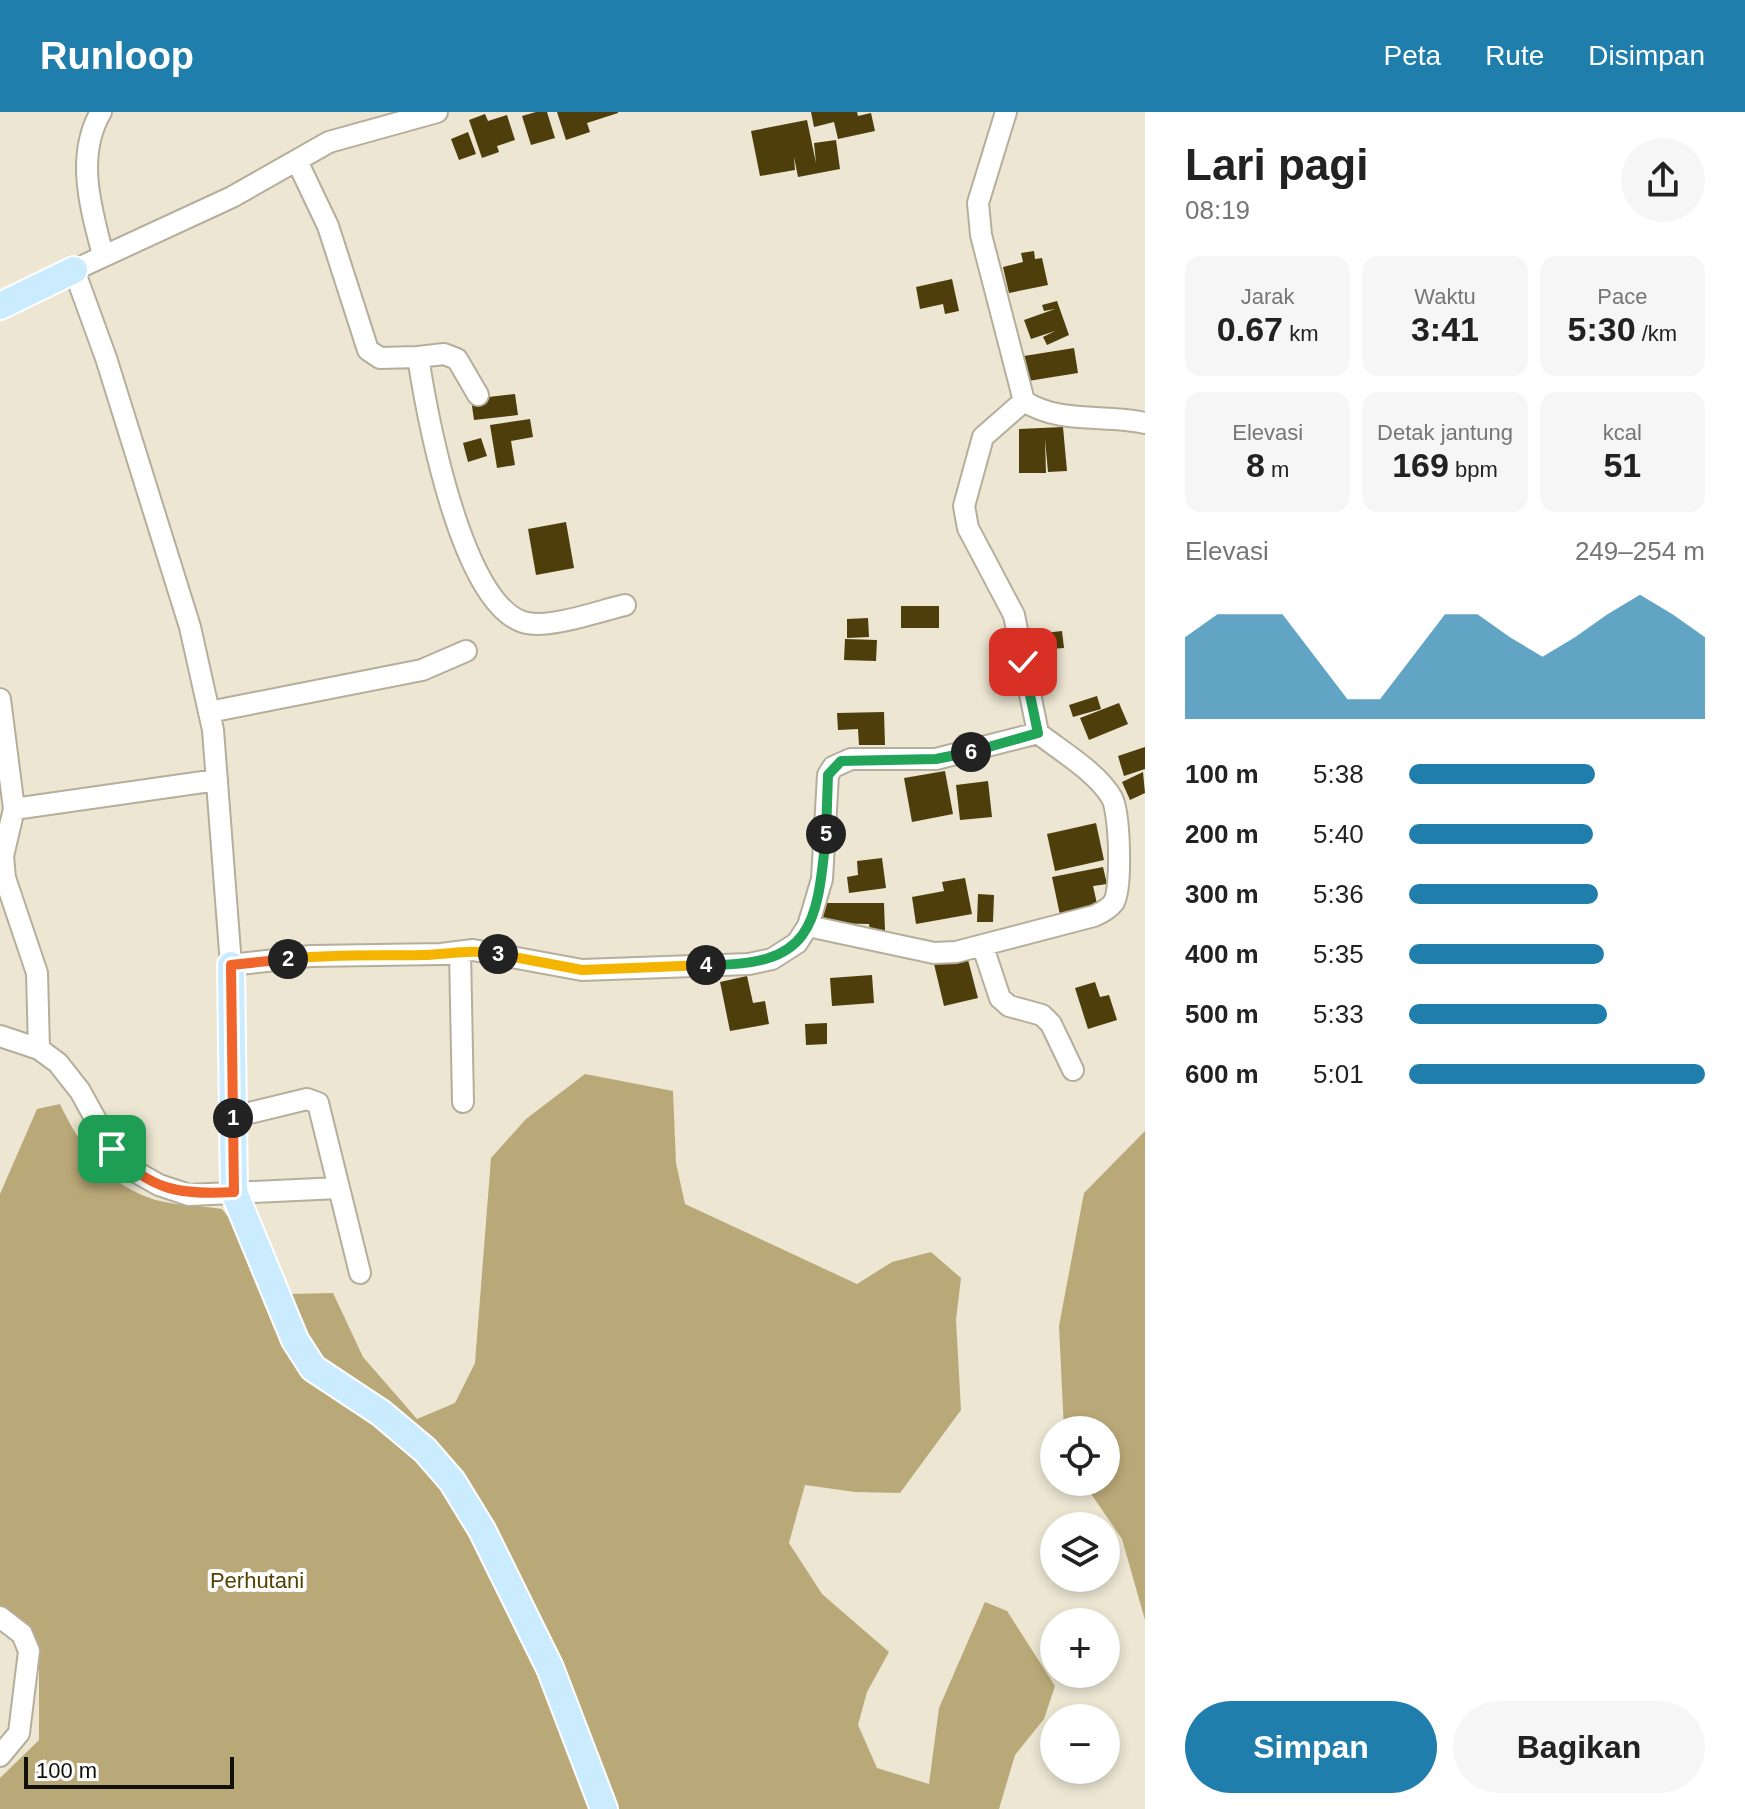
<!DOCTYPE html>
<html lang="id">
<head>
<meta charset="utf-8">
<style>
  body { margin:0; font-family:Helvetica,sans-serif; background:#f6f6f6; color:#222; height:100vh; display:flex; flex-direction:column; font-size:30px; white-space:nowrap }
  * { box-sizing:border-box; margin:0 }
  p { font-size:26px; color:#767676 }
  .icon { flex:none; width:44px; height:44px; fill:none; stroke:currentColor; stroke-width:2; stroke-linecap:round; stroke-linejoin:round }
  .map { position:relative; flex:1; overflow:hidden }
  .details { display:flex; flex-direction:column; background:#fff; width:600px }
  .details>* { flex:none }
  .controls { position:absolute; left:1040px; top:1304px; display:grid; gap:16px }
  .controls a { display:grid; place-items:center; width:80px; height:80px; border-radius:50%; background:#fff; box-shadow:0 4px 12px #0003; font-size:40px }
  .scale { position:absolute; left:24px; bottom:20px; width:210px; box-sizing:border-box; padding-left:8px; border:4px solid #12100a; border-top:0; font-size:22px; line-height:28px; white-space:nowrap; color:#12100a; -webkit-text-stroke:6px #fff; paint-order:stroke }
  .pin { position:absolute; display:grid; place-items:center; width:68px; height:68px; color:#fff; margin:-34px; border-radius:16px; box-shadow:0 4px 12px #0006 }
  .km { position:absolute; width:40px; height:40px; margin:-20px; border-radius:50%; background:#222; color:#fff; font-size:22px; line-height:40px; text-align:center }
  .round { display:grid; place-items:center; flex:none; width:84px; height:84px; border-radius:42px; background:#f6f6f6 }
  .head { display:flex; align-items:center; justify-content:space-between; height:136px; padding:0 40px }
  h1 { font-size:44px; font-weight:700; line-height:60px }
  .stats { display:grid; grid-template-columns:repeat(3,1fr); gap:12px; height:136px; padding:8px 40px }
  .stats div { display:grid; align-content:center; border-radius:16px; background:#f6f6f6; text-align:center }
  .stats b { font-size:34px; font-weight:700 }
  .stats small { font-size:22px; font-weight:400 }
  .stats p { font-size:22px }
  .chart { height:224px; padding:16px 40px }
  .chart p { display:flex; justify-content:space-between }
  .chart svg { width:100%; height:144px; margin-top:8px; fill:#1f7eab; opacity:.7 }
  .button { display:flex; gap:16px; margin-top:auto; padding:16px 40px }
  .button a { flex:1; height:92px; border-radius:48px; background:#1f7eab; color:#fff; font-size:32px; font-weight:700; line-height:92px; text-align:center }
  .button a+a { background:#f6f6f6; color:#222 }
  ul { padding:0 40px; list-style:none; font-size:26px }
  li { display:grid; grid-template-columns:128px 96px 1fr; align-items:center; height:60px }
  li i { height:20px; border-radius:10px; background:#1f7eab }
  header { display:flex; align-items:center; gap:48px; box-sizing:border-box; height:112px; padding:0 40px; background:#1f7eab; color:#fff }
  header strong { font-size:38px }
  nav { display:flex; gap:44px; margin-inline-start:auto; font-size:28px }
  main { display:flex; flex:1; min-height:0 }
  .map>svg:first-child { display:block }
</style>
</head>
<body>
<header>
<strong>Runloop</strong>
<nav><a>Peta</a><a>Rute</a><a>Disimpan</a></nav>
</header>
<main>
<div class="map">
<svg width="1145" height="1697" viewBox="0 0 1145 1697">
  <rect width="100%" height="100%" fill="#ece6d2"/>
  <path fill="#baa978" d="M585,962L673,979L676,1051L685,1092L857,1172L892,1150L931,1140L961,1166L956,1208L961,1298L900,1381L855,1380L805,1373L789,1431L822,1482L889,1540L867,1580L858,1613L877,1656L929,1672L939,1596L985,1490L1007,1499L1055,1574L1044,1607L1015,1643L999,1697H0V1666L39,1628V1533L0,1494V1082L37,997L60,992C79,1032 104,1069 147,1085C169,1094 199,1093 222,1097L289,1182L333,1181L363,1245L417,1307L455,1291L475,1251L491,1046L526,1007Z
    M1145,1019V1508L1122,1427L1083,1370H1106V1318H1064L1059,1214L1084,1081Z"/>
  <path fill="#4d3e0c" d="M536,0H547L555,26L531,33L522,4Z
    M557,0H618V1L587,11L590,20L566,28Z
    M811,0H857L858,4L871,1L875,19L838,27L834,10L814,15Z
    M485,2L488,9L507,3L515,28L497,34L499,40L482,46L469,8Z
    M807,8L816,51L814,31L836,28L840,57L798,65L794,45L795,58L760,64L751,19Z
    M468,20L476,42L459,48L451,27Z
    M1034,139L1035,147L1042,146L1048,173L1009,181L1003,155L1023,150L1021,141Z
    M952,167L959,199L945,202L943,192L920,197L916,175Z
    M1057,189L1069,223L1047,233L1043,225L1055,219L1031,227L1024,208L1055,197L1044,199L1042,193Z
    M1074,236L1078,261L1028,269L1024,244Z
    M515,282L518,303L474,308L471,287Z
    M530,307L533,325L511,329L515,353L497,356L490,313Z
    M1063,315L1067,359L1048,360L1045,327L1046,361H1019V317Z
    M481,326L487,344L468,350L463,331Z
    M566,410L574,456L536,463L528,417Z
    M901,494H939V516H901Z
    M868,506L869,525L847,526V507Z
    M1062,519L1064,536L1036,538L1035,522Z
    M845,527L877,528L876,549L844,548Z
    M1097,584L1101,597L1073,605L1069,593Z
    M1119,591L1128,612L1089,628L1080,606Z
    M884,600L885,633H859L858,617L838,618L837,601Z
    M1145,635V657L1124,664L1118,644Z
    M945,659L953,702L912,710L904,666Z
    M1143,660L1145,681L1130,688L1122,670Z
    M988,669L992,705L960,708L956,673Z
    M1096,711L1104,748L1055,759L1047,722Z
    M882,746L886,776L849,781L847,765L858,763L857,749Z
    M1103,755L1107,772L1093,774L1098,796L1060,803L1052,765Z
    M965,766L972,802L916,812L912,785L944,779L942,770Z
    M978,782L994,783L993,810H977Z
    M820,791H884L885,819H870L869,812L820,811Z
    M967,844L978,886L944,894L934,852Z
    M872,863L874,891L832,894L830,866Z
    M747,864L753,891L765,889L769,912L730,919L720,870Z
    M1095,870L1100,885L1109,883L1117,908L1088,917L1075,876Z
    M827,911V932L806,933L805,912Z"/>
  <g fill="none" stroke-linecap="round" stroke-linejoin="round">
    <defs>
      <path id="minor" d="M101,0C75,44 91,97 103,143
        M437,0L329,30L232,85L74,158L106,246L190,515L213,618L231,853L311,844L441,842L473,838L582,858L749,852L772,847L797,831L808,814L822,767L828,663L833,655L851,647H936L1038,621L1014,503L968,416L964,394L983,325L1024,289
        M1006,0L978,91L981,123L1024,289C1058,312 1106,302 1145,311
        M297,49L328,114L368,238L380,246L418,245C427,303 461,490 523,510C547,518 599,499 625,493
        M418,245L444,242L457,247L478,283
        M0,587L14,697L217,668
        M209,600L422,558L466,539
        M14,697L3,744L5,766L37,861L39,937
        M808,814L934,841L956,840L1094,804C1101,801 1109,797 1114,790C1122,775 1120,702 1112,686C1097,660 1062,640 1038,621
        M983,835L1000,886L1009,894L1042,903L1051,912L1073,958
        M460,840L463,990
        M0,924L39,937L58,951L80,979L112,1037L129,1056L159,1073L189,1083L339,1076
        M233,1005L307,987L318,991L360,1161
        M0,1505L22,1522L29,1539L19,1621L0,1644"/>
      <path id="major" d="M0,194L74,158
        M231,853L234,1080L295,1228L313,1256L381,1301L425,1338L452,1369L482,1418L550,1556L604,1697"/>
    </defs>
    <use href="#minor" stroke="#b4ae9b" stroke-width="24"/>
    <use href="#major" stroke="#fff" stroke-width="30"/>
    <use href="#minor" stroke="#fff" stroke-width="20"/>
    <use href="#major" stroke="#cbecff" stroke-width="26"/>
  </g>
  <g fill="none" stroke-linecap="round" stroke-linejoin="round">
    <defs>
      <path id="split-1" d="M112,1037C150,1079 180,1083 234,1080L233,1006"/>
      <path id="split-2" d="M233,1006L231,853L288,847"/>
      <path id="split-3" d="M288,847C334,842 378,844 424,843C450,842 472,837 498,842"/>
      <path id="split-4" d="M498,842L582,858L706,853"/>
      <path id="split-5" d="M706,853C811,854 817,817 826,722"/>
      <path id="split-6" d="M826,722L828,663L841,649L936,647L971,640"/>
      <path id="split-7" d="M971,640L1038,621L1023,550"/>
    </defs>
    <use href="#split-1" stroke="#fff" stroke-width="16"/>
    <use href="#split-2" stroke="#fff" stroke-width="16"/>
    <use href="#split-3" stroke="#fff" stroke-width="16"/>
    <use href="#split-4" stroke="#fff" stroke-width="16"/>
    <use href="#split-5" stroke="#fff" stroke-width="16"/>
    <use href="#split-6" stroke="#fff" stroke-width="16"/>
    <use href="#split-7" stroke="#fff" stroke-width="16"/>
    <use href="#split-1" stroke="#f0652b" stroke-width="10"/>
    <use href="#split-2" stroke="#f0652b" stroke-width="10"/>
    <use href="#split-3" stroke="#f5b400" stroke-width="10"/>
    <use href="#split-4" stroke="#f5b400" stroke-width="10"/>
    <use href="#split-5" stroke="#22a559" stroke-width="10"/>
    <use href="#split-6" stroke="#22a559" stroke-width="10"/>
    <use href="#split-7" stroke="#22a559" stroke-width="10"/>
  </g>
  <g text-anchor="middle" stroke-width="8" stroke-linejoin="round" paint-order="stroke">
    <g font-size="22" fill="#534200" stroke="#fff">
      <text x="257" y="1476">Perhutani</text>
    </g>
  </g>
</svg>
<div class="controls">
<a><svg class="icon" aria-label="locate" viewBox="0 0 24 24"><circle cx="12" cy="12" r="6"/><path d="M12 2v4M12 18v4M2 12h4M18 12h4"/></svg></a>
<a><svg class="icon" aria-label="layers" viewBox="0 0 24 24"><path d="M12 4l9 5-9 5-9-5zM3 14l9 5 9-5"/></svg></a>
<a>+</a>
<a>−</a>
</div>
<div class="scale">100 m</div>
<div class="pin" style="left:112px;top:1037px;background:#1e9e55"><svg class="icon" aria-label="arrive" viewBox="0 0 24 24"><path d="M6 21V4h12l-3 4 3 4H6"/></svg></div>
<div class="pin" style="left:1023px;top:550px;background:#d93025"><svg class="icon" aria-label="check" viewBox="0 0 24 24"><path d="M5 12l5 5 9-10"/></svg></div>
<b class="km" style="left:233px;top:1006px">1</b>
<b class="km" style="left:288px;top:847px">2</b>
<b class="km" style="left:498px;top:842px">3</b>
<b class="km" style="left:706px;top:853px">4</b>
<b class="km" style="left:826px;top:722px">5</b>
<b class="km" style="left:971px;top:640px">6</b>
</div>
<section class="details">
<div class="head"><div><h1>Lari pagi</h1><p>08:19</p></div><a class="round"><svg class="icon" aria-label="share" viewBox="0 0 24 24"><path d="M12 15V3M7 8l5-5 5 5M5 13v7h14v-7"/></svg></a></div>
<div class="stats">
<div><p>Jarak</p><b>0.67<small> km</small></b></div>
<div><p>Waktu</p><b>3:41</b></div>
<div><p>Pace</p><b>5:30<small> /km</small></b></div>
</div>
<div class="stats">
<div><p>Elevasi</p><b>8<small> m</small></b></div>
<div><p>Detak jantung</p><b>169<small> bpm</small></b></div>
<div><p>kcal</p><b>51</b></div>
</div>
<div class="chart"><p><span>Elevasi</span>249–254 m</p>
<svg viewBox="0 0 160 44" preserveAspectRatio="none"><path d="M0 44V19L10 12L20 12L30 12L40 25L50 38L60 38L70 25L80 12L90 12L100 19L110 25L120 19L130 12L140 6L150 12L160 19V44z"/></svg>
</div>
<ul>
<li><b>100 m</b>5:38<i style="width:63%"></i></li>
<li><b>200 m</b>5:40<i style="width:62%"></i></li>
<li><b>300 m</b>5:36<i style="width:64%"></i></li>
<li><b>400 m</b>5:35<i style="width:66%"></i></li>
<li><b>500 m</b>5:33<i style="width:67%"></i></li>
<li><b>600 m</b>5:01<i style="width:100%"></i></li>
</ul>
<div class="button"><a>Simpan</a><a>Bagikan</a></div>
</section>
</main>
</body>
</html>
